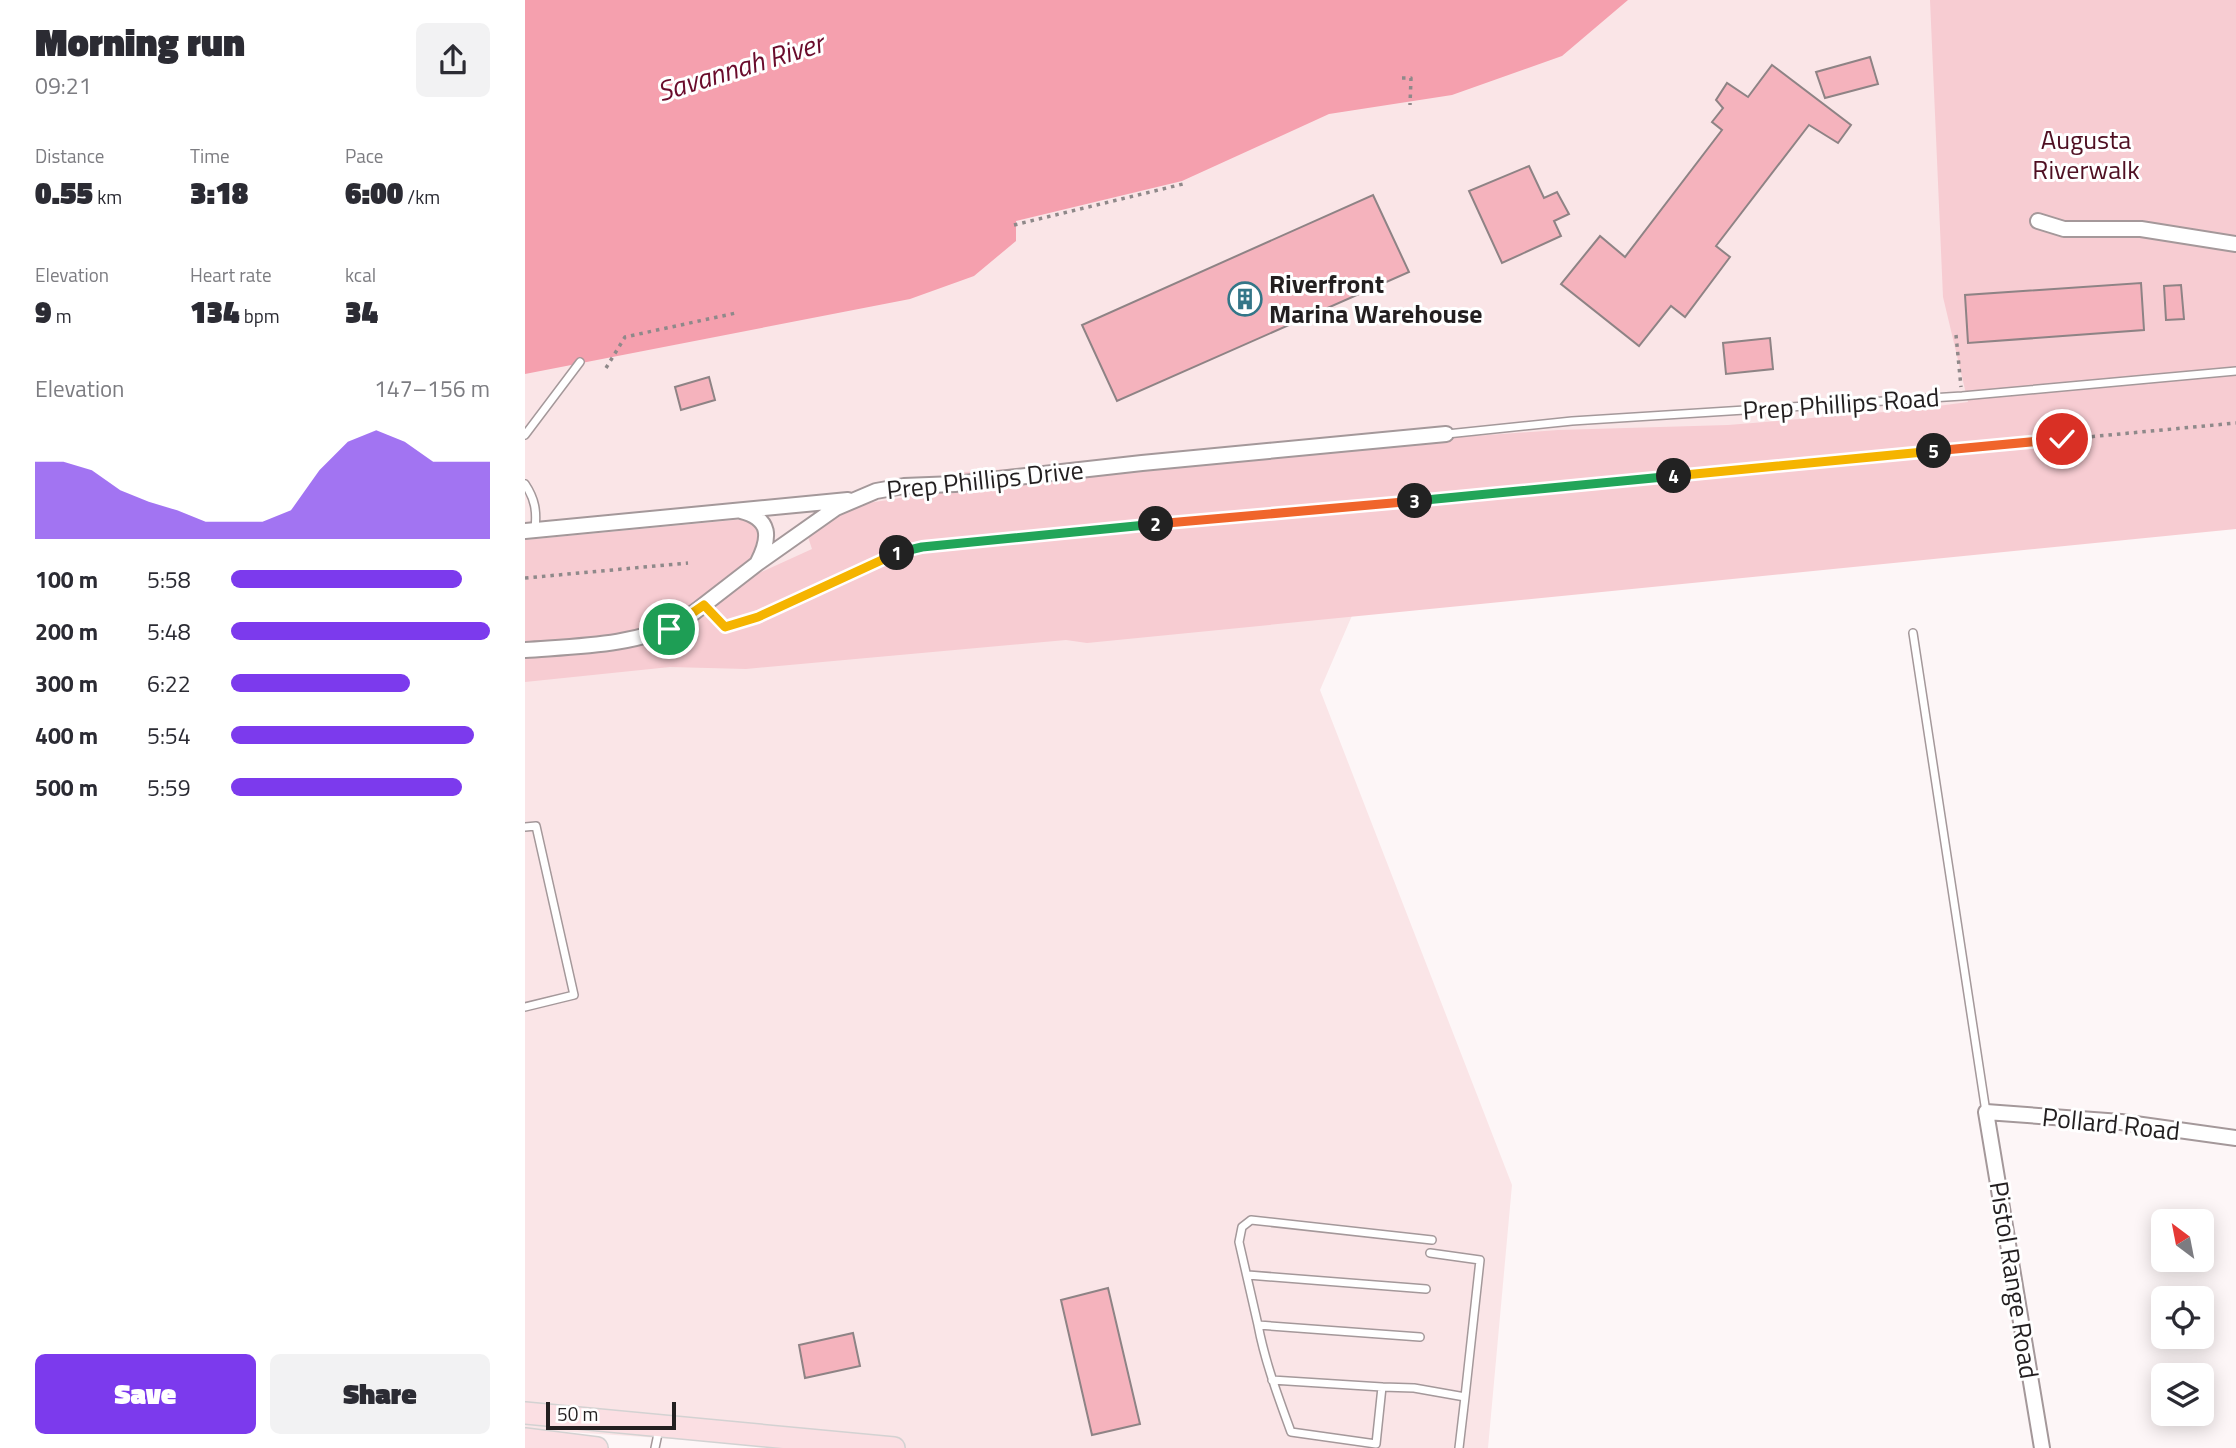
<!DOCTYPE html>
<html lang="en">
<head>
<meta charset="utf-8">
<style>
  body { margin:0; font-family:"Titillium Web",sans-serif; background:#f2f2f3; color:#2b2b33; height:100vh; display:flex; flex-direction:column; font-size:26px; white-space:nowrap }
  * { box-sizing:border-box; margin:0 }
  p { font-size:23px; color:#7c7c81 }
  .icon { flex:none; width:38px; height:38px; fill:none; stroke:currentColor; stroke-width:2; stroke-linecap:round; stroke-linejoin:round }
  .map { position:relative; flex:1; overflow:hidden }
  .panel { display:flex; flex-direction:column; background:#fff; width:525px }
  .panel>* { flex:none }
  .needle { width:46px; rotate:328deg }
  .buttons { position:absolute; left:1626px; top:1209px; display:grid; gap:14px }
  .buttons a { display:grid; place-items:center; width:63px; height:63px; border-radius:10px; background:#fff; box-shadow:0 4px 18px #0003; font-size:35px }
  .scale { position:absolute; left:21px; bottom:18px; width:130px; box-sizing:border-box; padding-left:7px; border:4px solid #231f20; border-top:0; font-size:19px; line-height:24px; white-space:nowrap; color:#231f20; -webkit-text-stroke:5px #fff; paint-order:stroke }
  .pin { position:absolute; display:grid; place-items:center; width:60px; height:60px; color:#fff; margin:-30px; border:4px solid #fff; border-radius:50%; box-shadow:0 2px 7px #0007 }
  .km { position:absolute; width:35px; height:35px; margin:-18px; border-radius:50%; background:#222; color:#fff; font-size:19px; line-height:35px; text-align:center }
  .round { display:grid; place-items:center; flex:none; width:74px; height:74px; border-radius:10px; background:#f2f2f3 }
  .summary { display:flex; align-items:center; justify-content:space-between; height:119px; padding:0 35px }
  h1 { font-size:38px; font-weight:800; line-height:52px }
  .stats { display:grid; grid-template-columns:repeat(3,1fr); gap:10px; height:119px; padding:7px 35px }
  .stats div { display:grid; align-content:center }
  .stats b { font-size:30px; font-weight:800 }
  .stats small { font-size:19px; font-weight:400 }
  .stats p { font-size:19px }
  .chart { height:196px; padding:14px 35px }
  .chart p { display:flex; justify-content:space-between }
  .chart svg { width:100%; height:126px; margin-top:7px; fill:#7c3aed; opacity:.7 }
  .action { display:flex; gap:14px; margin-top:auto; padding:14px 35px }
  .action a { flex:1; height:80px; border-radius:10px; background:#7c3aed; color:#fff; font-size:28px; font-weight:800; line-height:80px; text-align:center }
  .action a+a { background:#f2f2f3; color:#2b2b33 }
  ul { padding:0 35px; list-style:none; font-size:23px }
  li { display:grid; grid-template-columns:112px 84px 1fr; align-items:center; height:52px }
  li i { height:18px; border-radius:9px; background:#7c3aed }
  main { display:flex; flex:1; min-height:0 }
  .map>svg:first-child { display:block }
</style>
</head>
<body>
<main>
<section class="panel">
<div class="summary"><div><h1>Morning run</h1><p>09:21</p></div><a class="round"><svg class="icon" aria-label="share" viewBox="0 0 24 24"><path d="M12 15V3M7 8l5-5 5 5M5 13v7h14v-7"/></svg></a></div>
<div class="stats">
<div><p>Distance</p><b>0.55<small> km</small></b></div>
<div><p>Time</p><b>3:18</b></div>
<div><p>Pace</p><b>6:00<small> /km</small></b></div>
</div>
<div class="stats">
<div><p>Elevation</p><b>9<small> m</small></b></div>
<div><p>Heart rate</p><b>134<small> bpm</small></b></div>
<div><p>kcal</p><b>34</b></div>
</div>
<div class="chart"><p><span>Elevation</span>147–156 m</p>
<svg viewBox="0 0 160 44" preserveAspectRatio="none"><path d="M0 44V17L10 17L20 20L30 27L40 31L50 34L60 38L70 38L80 38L90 34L100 20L110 10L120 6L130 10L140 17L150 17L160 17V44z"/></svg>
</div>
<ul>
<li><b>100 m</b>5:58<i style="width:89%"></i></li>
<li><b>200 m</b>5:48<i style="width:100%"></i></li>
<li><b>300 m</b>6:22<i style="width:69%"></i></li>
<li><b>400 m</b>5:54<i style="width:94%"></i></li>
<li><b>500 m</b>5:59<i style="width:89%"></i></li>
</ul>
<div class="action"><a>Save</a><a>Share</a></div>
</section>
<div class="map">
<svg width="1711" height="1448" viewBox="0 0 1711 1448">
  <rect width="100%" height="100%" fill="#fdf6f7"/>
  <path fill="#fae5e7" d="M749,0H1711V443L832,604L795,690L987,1185L963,1448H285L0,1429V267Z"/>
  <path fill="#f7ccd2" d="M1405,0H1711V529L562,643L541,640L221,669L145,667L0,682V540L220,519L230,527L235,537L227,557L232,574L287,549L283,537L312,517L343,503L427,490L426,473L1033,430L1203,425L1383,410L1443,402L1418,297Z"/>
  <path fill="#f5a0ae" d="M0,0H1103L1037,56L927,95L804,114L657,181L491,221V241L449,276L385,299L0,374Z"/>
  <path fill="#f5b3bd" stroke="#8e8385" stroke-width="2" d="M1345,57L1353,84L1300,98L1291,72Z
    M1247,65L1326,125L1313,143L1284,125L1191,246L1205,257L1160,317L1146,306L1114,346L1036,284L1075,236L1100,257L1197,130L1187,122L1198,108L1191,100L1202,83L1223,97Z
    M1004,166L1019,198L1032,192L1044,214L1029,221L1036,236L977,263L944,191Z
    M848,195L884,272L592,401L557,325Z
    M1616,283L1619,330L1443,343L1440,295Z
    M1656,285L1659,319L1641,320L1639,286Z
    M1245,338L1248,369L1201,374L1198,343Z
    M184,377L190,400L156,410L150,387Z
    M583,1288L615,1424L567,1435L536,1300Z
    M328,1333L335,1366L280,1378L274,1345Z"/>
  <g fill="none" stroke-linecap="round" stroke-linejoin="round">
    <defs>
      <path id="service" d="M922,434L1047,421L1437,396L1711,371
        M0,435L55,362
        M0,484C10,499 12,511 10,529
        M1388,633L1461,1112
        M0,827L11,826L49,995L0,1007
        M723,1275L901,1289
        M733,1325C740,1362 753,1396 766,1432L851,1444L857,1387L747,1380
        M895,1337L733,1325L714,1242L717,1227L726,1220L907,1240
        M857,1387L889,1388L940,1397L955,1260L905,1253
        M130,1448L134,1429
        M934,1448L940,1397"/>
      <path id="minor" d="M1513,221L1539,229H1616L1711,244
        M216,511C247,519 245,538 233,562
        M0,531L323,500
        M0,650C52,646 111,646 158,621L233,563L311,508L351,491L379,486L430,484L617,463L921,434
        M1517,1448L1461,1112L1596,1122L1711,1138"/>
      <path id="primary" d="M0,1413L369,1448
        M0,1439L72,1448"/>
    </defs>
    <use href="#service" stroke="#a4989a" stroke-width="10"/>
    <use href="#minor" stroke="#a4989a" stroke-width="18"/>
    <use href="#primary" stroke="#d3d2d2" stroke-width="24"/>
    <path stroke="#8f898a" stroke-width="3.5" stroke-dasharray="3.5 5" stroke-linecap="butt" d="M877,78H886L885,105
      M489,225L658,184
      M1431,335L1436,387
      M81,368L100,337L211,313
      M0,578L163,563
      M190,616L200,627C268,606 328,564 397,547L1711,423"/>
    <use href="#service" stroke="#fff" stroke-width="7"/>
    <use href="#minor" stroke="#fff" stroke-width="14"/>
    <use href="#primary" stroke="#fbdfe3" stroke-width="21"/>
  </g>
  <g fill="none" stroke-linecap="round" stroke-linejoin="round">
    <defs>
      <path id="split-1" d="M144,629L179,605L200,627L233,617L372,553"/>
      <path id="split-2" d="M372,553L397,547L631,524"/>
      <path id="split-3" d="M631,524L890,501"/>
      <path id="split-4" d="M890,501L1149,476"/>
      <path id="split-5" d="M1149,476L1409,451"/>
      <path id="split-6" d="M1409,451L1537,439"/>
    </defs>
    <use href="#split-1" stroke="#fff" stroke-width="14"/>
    <use href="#split-2" stroke="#fff" stroke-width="14"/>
    <use href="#split-3" stroke="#fff" stroke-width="14"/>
    <use href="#split-4" stroke="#fff" stroke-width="14"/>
    <use href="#split-5" stroke="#fff" stroke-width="14"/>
    <use href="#split-6" stroke="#fff" stroke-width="14"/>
    <use href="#split-1" stroke="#f5b400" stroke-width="9"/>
    <use href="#split-2" stroke="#22a559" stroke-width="9"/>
    <use href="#split-3" stroke="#f0652b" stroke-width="9"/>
    <use href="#split-4" stroke="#22a559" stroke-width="9"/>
    <use href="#split-5" stroke="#f5b400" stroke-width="9"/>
    <use href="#split-6" stroke="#f0652b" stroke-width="9"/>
  </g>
  <defs>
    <symbol id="building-ring" viewBox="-11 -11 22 22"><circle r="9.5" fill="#fff" stroke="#347688" stroke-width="1.5"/><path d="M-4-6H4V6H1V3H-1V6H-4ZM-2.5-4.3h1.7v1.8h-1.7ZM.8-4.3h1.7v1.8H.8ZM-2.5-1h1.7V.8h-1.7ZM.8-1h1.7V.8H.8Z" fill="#347688"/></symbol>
  </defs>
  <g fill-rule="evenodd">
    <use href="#building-ring" x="701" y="280" width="38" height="38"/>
  </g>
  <g text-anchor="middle" stroke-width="6" stroke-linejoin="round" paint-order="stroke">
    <g font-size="26" fill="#4f0f22" stroke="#fff">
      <text x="1561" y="149">Augusta<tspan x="1561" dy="30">Riverwalk</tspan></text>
    </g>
    <g font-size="26" font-weight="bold" fill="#231f20" stroke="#fff" text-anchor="start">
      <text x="744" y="293">Riverfront<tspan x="744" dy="30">Marina Warehouse</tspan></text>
    </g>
    <g font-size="26" fill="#231f20" stroke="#fff">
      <text transform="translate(1316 404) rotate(-4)" y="9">Prep Phillips Road</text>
      <text transform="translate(460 480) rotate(-6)" y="9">Prep Phillips Drive</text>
      <text transform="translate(1586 1124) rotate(6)" y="9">Pollard Road</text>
      <text transform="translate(1489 1280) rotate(81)" y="9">Pistol Range Road</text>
    </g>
    <g font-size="28" font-style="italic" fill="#6a0c2c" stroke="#fff">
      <text transform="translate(215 67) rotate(-17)" y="10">Savannah River</text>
    </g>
  </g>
</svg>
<div class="buttons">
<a><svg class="needle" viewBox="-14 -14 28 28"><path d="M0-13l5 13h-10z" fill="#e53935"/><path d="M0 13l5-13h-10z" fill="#7c7c81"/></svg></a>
<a><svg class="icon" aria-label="locate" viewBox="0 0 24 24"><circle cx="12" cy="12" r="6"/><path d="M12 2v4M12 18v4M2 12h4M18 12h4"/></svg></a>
<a><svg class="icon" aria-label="layers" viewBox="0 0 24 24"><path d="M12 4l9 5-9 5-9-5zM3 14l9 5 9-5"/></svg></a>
</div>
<div class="scale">50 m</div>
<div class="pin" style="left:144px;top:629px;background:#1e9e55"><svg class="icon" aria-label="arrive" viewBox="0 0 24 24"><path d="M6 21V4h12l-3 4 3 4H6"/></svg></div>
<div class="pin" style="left:1537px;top:439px;background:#d93025"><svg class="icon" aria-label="check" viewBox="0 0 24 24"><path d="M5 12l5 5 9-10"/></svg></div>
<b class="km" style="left:372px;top:553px">1</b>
<b class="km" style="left:631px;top:524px">2</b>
<b class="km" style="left:890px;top:501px">3</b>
<b class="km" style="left:1149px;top:476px">4</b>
<b class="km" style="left:1409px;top:451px">5</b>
</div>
</main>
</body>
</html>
